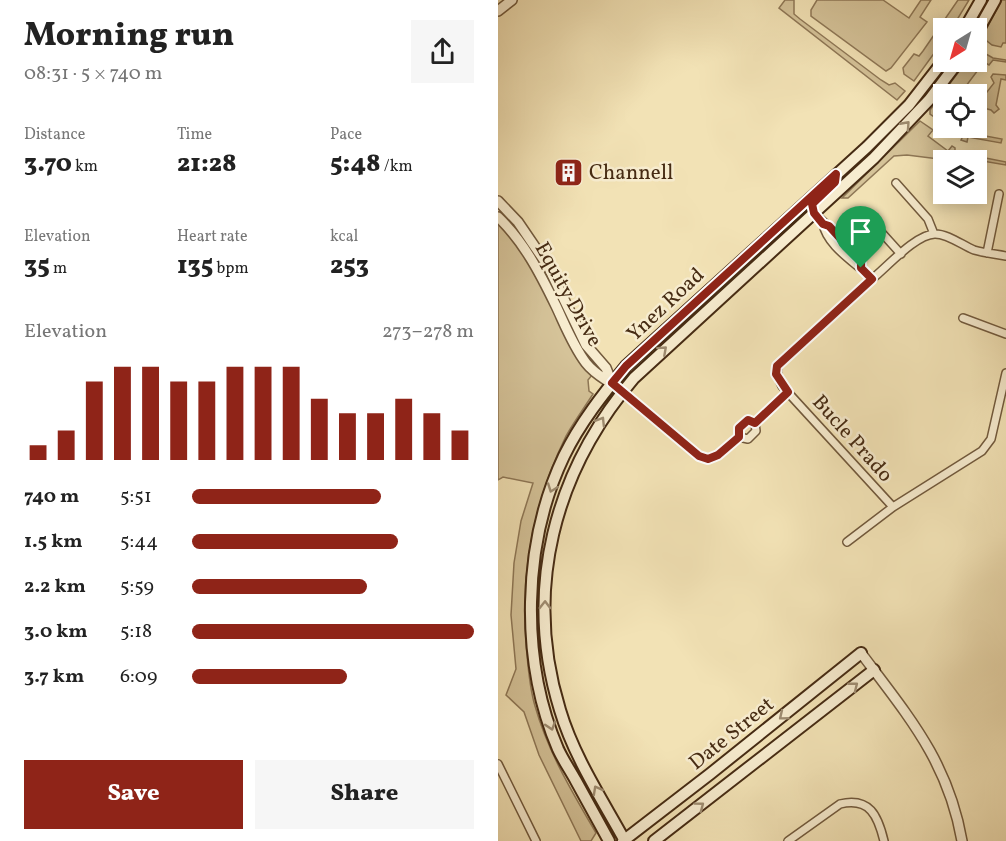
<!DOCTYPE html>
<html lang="en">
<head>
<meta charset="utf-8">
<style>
  body { margin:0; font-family:Vollkorn,serif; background:#f6f6f6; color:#222; height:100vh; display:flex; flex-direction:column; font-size:22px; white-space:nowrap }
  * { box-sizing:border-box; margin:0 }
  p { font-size:20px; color:#767676 }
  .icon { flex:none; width:33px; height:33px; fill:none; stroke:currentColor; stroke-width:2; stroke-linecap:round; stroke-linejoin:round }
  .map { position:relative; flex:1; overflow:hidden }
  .drawer { display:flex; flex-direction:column; background:#fff; width:498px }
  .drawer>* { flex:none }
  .needle { width:39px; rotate:217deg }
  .controls { position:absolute; left:435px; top:18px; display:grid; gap:12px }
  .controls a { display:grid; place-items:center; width:54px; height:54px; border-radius:0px; background:#fff; box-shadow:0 3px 15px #0003; font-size:30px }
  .pin { position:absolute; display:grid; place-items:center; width:51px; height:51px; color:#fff; margin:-62px -26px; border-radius:50% 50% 50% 0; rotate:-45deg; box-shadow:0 0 6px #0007 }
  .pin .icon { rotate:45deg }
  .round { display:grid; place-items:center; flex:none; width:63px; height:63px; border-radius:0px; background:#f6f6f6 }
  .headline { display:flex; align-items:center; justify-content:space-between; height:102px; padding:0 24px }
  h1 { font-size:33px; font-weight:800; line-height:45px }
  .metrics { display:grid; grid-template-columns:repeat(3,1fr); gap:9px; height:102px; padding:6px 24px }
  .metrics div { display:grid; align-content:center }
  .metrics b { font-size:26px; font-weight:800 }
  .metrics small { font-size:16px; font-weight:400 }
  .metrics p { font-size:16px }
  .chart { height:168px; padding:12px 24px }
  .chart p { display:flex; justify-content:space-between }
  .chart svg { width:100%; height:108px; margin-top:6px; stroke:#8f2418; stroke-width:6 }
  .primary-button { display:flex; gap:12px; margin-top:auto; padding:12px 24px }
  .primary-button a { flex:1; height:69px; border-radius:0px; background:#8f2418; color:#fff; font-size:24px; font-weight:800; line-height:69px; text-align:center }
  .primary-button a+a { background:#f6f6f6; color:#222 }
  ul { padding:0 24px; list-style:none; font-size:20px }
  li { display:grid; grid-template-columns:96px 72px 1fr; align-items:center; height:45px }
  li i { height:15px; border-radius:8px; background:#8f2418 }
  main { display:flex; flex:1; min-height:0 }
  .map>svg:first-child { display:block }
</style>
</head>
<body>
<main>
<section class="drawer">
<div class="headline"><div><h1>Morning run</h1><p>08:31 · 5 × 740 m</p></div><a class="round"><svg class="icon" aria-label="share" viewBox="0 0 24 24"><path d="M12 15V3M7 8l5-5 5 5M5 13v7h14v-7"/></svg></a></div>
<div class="metrics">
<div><p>Distance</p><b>3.70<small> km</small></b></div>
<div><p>Time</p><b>21:28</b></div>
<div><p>Pace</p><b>5:48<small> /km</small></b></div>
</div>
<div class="metrics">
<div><p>Elevation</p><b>35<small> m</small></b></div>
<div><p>Heart rate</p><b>135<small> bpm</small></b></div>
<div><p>kcal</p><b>253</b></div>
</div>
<div class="chart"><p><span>Elevation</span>273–278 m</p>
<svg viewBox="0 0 160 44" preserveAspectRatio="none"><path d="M5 44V38M15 44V32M25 44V12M35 44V6M45 44V6M55 44V12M65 44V12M75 44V6M85 44V6M95 44V6M105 44V19M115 44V25M125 44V25M135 44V19M145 44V25M155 44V32"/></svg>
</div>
<ul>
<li><b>740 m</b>5:51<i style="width:67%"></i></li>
<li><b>1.5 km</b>5:44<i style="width:73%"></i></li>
<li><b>2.2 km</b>5:59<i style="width:62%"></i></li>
<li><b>3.0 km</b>5:18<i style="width:100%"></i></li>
<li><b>3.7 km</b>6:09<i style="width:55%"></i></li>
</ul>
<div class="primary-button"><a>Save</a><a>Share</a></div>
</section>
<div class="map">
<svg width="508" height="841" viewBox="0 0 508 841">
  <rect width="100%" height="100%" fill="#f2e2b5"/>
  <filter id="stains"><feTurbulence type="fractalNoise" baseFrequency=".00333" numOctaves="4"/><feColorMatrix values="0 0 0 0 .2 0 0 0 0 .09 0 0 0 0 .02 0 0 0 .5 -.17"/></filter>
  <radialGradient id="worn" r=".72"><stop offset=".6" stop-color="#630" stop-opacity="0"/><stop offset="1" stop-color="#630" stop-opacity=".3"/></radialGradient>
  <path fill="#d5c399" stroke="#8e7756" stroke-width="1.5" d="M287,0H296V14L302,19L383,80L391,85L397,83L407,91L399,100L281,8Z
    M319,0H385L411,18L423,0H433L422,17L429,22L393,68L388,71L313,16V10Z
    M460,0H471L454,28H446L445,41L416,81L406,74L405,68L416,54L421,56L425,51Z
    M504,0H508V43H505L503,47L494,45L484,37Z
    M479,49L495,58L508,60V62L495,60L491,65L486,62L462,94H446L445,116L442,121L432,114V110L468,62H478Z
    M495,74L508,75V80L503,79L498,105L501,109L496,113L493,110L478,106L479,99L482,101L496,83L493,77Z
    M422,121L435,130L430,136L450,151L454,146L457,148V152L508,162V165L456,156L455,160H449L409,155L396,156L350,198H344Z
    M454,128L458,130L460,128H466V132L504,139L503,143L470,137L469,142L463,140L465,136L460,132L457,135L452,131Z
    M0,221C16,240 31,260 43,282C61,317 66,344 94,375L90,380L91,391L95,394C86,408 76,422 68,436C36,501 22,571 28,644C30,665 31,686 37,706C50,752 74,792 98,833L93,841H83L41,755L26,712L8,695L18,669L13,615L16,563L23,521L35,483L5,477L0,480Z"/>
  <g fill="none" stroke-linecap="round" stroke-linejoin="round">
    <defs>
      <path id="minor" d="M398,183L430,219L436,234
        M365,212L403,254
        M316,213L346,241L363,261V268
        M325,224C329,247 360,264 374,279C389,267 418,234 437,234C450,234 464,245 476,250C486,253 497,254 508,256
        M489,253L501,194
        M374,279L285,360C276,369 279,375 284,386L395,507
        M465,318L508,334
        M124,392L201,456L211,459L220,455L241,437V428L250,420L257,423L290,392
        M241,437L250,439L258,431L257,423
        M349,542L395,507L484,451L493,439L508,373
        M0,764L38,841
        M290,841L342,804C372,797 380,816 386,841"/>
      <path id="tertiary" d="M0,11L14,0
        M0,201L20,222L50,266L88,345L108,368L114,383
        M0,217C26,242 42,273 58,306C67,325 75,346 88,363C98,376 112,381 124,392
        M363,653C410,716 450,761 464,841"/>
      <path id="secondary" d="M467,28L483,0
        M478,34L497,0
        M111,841C100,821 89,801 78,781C72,770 65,760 60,749C22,660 24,544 66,456C82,423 105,394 128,366L369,147L411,105L446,60
        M125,841L212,774L363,653
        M127,841C104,799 76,757 62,710C25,590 56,472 136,378L376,158L431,100L460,62
        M156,841L376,670"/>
    </defs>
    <use href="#minor" stroke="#71593c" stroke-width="10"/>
    <use href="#tertiary" stroke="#71593c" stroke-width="12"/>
    <use href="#secondary" stroke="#462b13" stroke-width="14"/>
    <use href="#minor" stroke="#f7eccf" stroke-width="7"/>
    <use href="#tertiary" stroke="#f7eccf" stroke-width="9"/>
    <use href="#secondary" stroke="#f7eccf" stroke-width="10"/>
  </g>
  <defs><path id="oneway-chevron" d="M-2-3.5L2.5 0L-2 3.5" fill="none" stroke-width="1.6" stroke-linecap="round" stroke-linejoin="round" transform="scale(1.5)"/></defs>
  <g stroke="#9e8c71">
    <use href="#oneway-chevron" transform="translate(408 125) rotate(-48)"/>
    <use href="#oneway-chevron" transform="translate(165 350) rotate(-42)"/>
    <use href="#oneway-chevron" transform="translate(103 421) rotate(-58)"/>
    <use href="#oneway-chevron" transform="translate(54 488) rotate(110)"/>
    <use href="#oneway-chevron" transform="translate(47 605) rotate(-89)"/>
    <use href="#oneway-chevron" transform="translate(356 686) rotate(-38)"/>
    <use href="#oneway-chevron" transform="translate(285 716) rotate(141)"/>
    <use href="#oneway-chevron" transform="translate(53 726) rotate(72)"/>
    <use href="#oneway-chevron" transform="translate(99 790) rotate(-119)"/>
    <use href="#oneway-chevron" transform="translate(202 806) rotate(-37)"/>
  </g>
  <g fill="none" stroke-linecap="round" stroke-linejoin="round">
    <defs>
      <path id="route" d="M338,174L337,182L314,204L316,213L325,224L331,226L363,261V268L374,279L279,366L278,374L290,392L257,423L250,420L241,428V437L220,455L210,459L201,456L114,383L128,366Z"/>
    </defs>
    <use href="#route" stroke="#fff" stroke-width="12"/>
    <use href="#route" stroke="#8f2418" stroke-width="8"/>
  </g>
  <defs>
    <symbol id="building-square" viewBox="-11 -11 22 22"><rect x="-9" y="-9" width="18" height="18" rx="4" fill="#8f2418" stroke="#f7eccf"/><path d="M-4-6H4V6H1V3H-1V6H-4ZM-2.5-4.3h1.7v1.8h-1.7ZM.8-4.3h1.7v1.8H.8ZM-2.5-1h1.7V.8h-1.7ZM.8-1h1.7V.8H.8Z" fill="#fff"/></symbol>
  </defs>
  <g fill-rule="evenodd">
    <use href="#building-square" x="54" y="156" width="33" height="33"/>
  </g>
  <g text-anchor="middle" stroke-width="5" stroke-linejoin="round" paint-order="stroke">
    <g font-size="21" fill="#462b13" stroke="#f7eccf" text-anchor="start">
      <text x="91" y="179">Channell</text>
    </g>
    <g font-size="21" fill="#462b13" stroke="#f7eccf">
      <text transform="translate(71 294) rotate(61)" y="7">Equity Drive</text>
      <text transform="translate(167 304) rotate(-43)" y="7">Ynez Road</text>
      <text transform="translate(355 438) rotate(48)" y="7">Bucle Prado</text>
      <text transform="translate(233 733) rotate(-39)" y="7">Date Street</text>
    </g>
  </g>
  <rect width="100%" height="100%" filter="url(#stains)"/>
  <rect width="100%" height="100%" fill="url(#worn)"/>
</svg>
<div class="controls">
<a><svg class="needle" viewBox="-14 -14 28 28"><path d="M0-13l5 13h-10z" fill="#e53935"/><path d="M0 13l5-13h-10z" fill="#767676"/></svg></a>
<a><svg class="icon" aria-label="locate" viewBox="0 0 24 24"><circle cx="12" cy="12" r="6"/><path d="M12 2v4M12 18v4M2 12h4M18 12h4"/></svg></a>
<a><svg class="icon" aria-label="layers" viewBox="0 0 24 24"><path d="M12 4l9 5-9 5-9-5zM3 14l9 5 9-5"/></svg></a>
</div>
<div class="pin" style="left:363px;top:268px;background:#1e9e55"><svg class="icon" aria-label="arrive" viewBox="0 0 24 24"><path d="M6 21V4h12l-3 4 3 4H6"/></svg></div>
</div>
</main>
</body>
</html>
